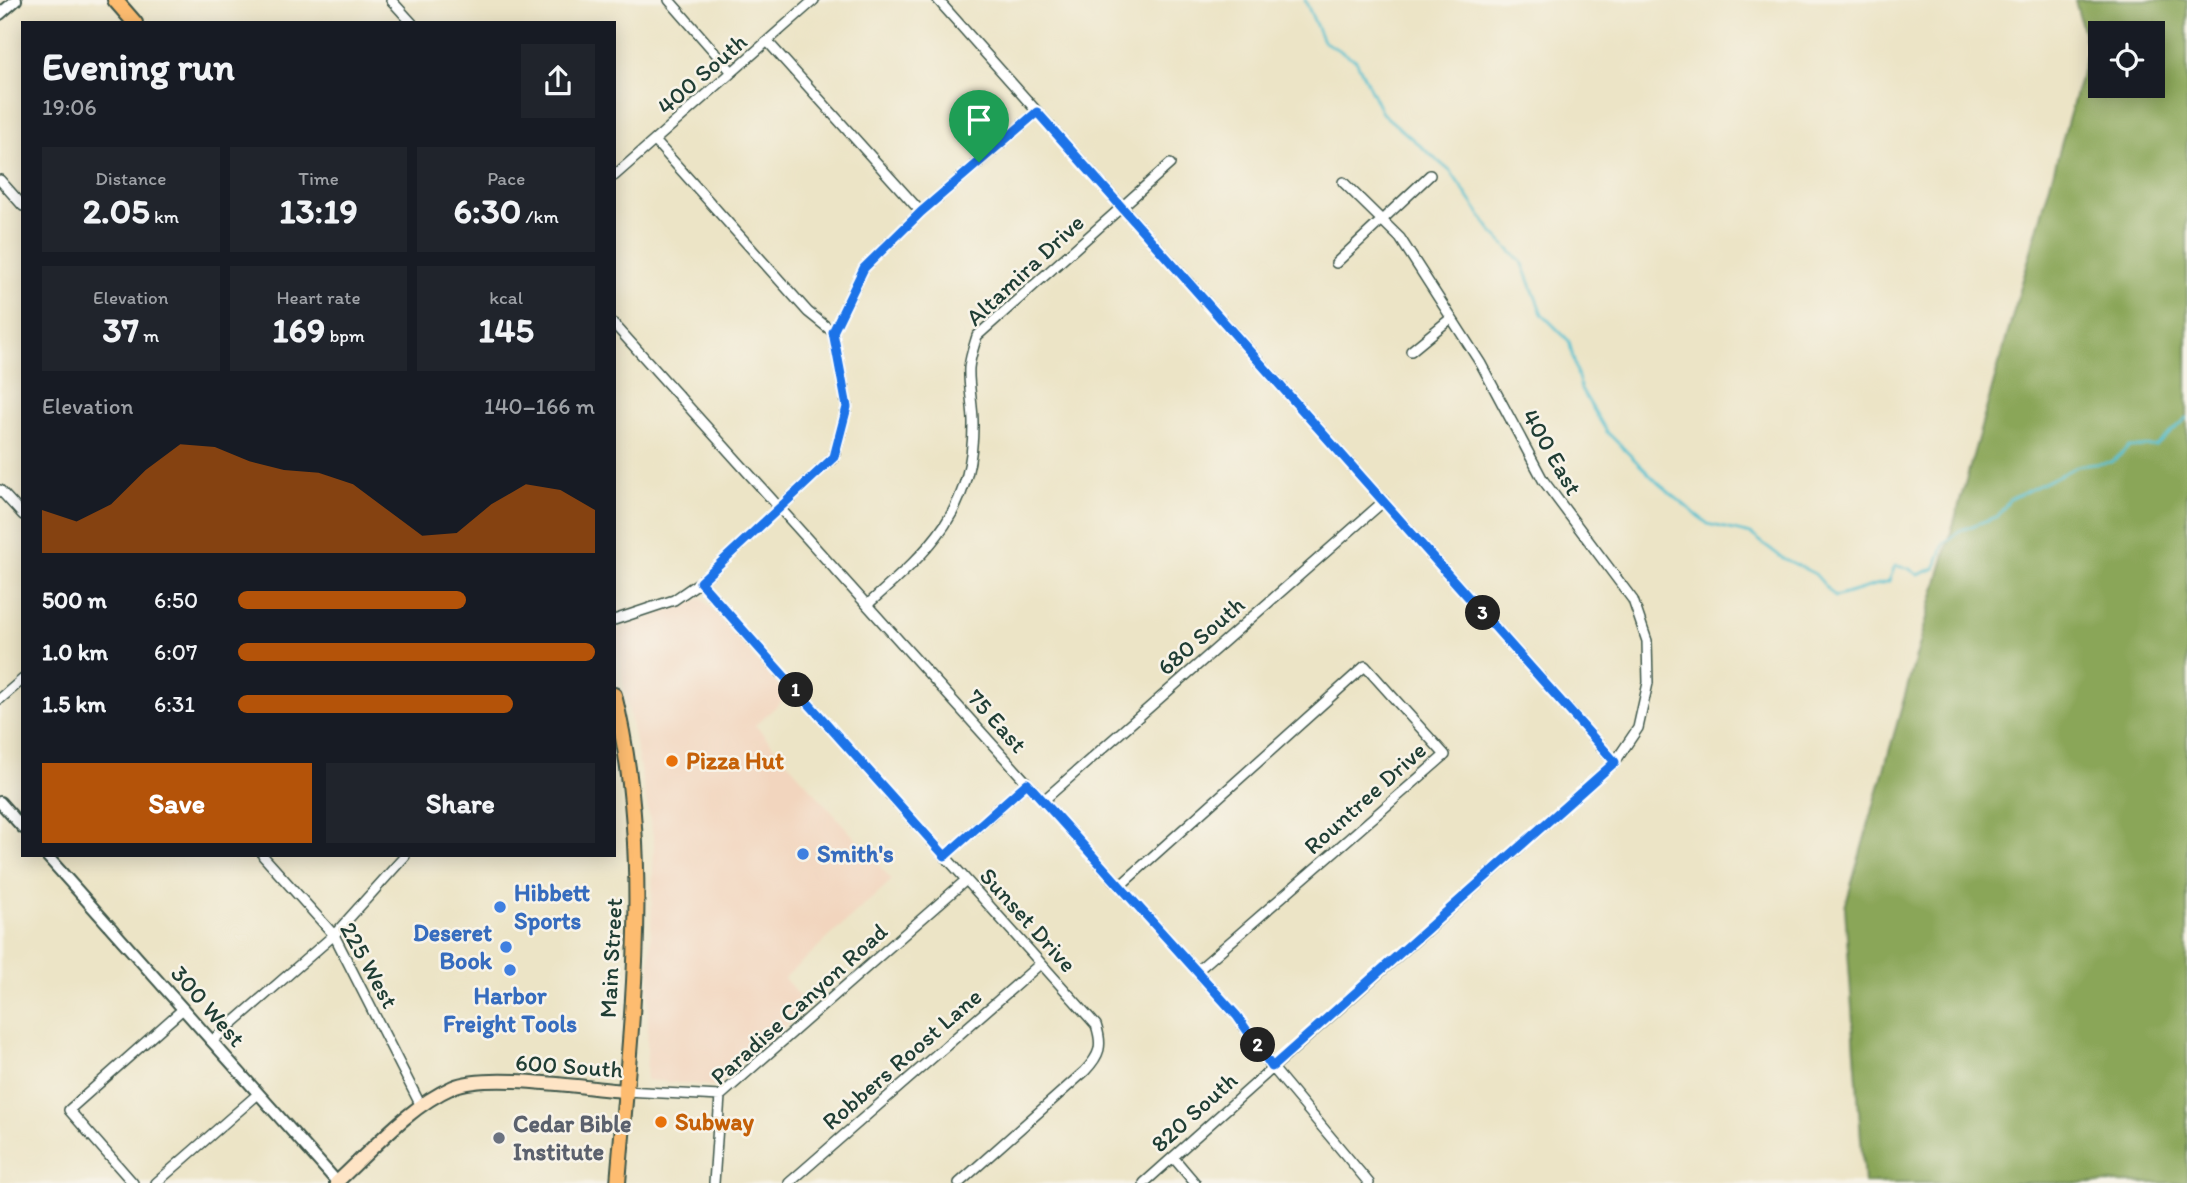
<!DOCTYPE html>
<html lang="en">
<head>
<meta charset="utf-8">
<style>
  body { margin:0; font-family:Itim,sans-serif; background:#20242c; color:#f1f3f6; height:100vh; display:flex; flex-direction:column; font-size:26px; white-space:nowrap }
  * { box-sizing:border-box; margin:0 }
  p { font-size:23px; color:#9ea1a6 }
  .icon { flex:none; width:38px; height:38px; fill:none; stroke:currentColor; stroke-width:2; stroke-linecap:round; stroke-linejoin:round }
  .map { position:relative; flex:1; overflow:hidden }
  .panel { position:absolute; left:21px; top:21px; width:595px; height:836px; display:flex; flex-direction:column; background:#171b24; border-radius:0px; box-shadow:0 4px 18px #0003 }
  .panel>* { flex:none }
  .buttons { position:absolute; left:2088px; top:21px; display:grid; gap:14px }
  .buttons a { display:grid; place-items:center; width:77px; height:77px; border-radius:0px; background:#171b24; box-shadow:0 4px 18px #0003; font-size:35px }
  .pin { position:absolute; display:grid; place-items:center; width:60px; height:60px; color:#fff; margin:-72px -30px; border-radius:50% 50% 50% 0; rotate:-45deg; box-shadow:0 0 7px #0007 }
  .pin .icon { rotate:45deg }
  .km { position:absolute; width:35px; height:35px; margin:-18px; border-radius:50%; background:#222; color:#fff; font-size:19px; line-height:35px; text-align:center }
  .round { display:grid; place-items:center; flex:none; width:74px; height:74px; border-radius:0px; background:#20242c }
  .overview { display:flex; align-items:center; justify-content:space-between; height:119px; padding:0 21px }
  h1 { font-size:38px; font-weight:700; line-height:52px }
  .metrics { display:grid; grid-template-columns:repeat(3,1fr); gap:10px; height:119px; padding:7px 21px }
  .metrics div { display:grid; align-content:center; border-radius:0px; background:#20242c; text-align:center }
  .metrics b { font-size:35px; font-weight:700 }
  .metrics small { font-size:19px; font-weight:400 }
  .metrics p { font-size:19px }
  .chart { height:196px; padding:14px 21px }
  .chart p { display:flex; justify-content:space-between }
  .chart svg { width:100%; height:126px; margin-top:7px; fill:#b45309; opacity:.7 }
  .action { display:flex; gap:14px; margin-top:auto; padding:14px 21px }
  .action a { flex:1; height:80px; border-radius:0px; background:#b45309; color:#fff; font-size:28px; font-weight:700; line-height:80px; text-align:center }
  .action a+a { background:#20242c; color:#f1f3f6 }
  ul { padding:0 21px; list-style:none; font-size:23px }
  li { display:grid; grid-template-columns:112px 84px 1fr; align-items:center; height:52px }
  li i { height:18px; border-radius:9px; background:#b45309 }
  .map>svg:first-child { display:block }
</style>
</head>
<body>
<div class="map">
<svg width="2187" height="1183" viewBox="0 0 2187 1183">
  <rect width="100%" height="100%" fill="#f7f3e8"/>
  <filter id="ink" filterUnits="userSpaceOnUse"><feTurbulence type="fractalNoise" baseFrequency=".0143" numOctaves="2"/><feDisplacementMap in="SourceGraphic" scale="14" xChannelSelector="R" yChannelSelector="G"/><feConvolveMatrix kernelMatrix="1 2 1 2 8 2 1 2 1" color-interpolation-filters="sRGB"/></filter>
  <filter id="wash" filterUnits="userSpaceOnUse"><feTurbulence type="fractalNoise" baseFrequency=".00686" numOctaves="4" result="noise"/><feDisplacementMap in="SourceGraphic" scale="28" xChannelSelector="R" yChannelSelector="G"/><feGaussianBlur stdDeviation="1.57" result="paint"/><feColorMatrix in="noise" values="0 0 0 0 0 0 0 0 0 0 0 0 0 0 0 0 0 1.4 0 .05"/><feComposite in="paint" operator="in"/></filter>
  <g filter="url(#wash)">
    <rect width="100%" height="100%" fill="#ece4c6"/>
    <path fill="#f2d5be" d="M702,598L788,696L755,725L892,880L784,978L809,1007L713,1086L646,1080L654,841L614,635V631Z"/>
    <path fill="#8aa659" stroke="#547246" stroke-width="2" fill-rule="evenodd" d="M2075,0H2187V1183H1864L1845,907L2088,50ZM2100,33H2152V86H2100Z"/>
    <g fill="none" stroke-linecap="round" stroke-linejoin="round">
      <path stroke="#54bfcf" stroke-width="2.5" d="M1305,0L1323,41L1356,60L1382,113L1451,172L1492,232L1523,264L1542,314L1569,341L1581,389L1607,432L1659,484L1708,524L1751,534L1781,557L1815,574L1835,597L1889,581L1895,566L1908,568L1918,575L1935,568L1944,544L1959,531L1998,516L2009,500L2078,466L2112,462L2129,447L2156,446L2187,418"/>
    </g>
  </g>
  <g filter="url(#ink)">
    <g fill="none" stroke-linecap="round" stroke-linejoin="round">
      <defs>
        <path id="minor" d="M391,0L412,23
          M669,0L732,72
          M938,0L1615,762
          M768,42L921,212
          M655,141L808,312L833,332
          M614,176L814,0
          M0,180L23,206
          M1336,263L1430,175
          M614,324L1237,1016L1272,1067L1369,1183
          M1411,351L1450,319
          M0,490L23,515
          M700,582L1096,1025C1103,1046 1100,1055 1085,1071L959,1183
          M867,605C929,550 974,512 973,422C973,404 968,385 969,368C970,357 974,346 977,336L1170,164
          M614,620L674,600L700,582L834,457L847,407L833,332L864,268L921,212L1037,112
          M0,699L23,679
          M1044,800L1384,501
          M263,856L334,935L421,1106
          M945,856L1027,783
          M1121,885L1365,666L1445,755L1197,971
          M212,1041L334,935L405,856
          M625,1091L720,1096
          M1173,1157L1195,1183
          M133,1183L69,1110L183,1009
          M156,1183L258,1094
          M714,1183L720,1096L966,880
          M789,1183L1040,964
          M1144,1183L1615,762L1638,728L1648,683L1647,641L1633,600L1543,480L1481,364L1400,238L1343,182"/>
        <path id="tertiary" d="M0,14L16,0
          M0,802L23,828
          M47,856L338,1183"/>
        <path id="secondary" d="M336,1183C372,1150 408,1107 453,1087C487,1072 585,1088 625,1091"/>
        <path id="primary" d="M115,0L135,23
          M614,695C654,856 631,1020 618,1183"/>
      </defs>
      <use href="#minor" stroke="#3e564a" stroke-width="12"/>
      <use href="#tertiary" stroke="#3e564a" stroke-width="14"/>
      <use href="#secondary" stroke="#3e564a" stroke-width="16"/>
      <use href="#primary" stroke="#3e564a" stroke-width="18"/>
      <use href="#minor" stroke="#fff" stroke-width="9"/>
      <use href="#tertiary" stroke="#fff" stroke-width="10"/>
      <use href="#secondary" stroke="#fee4c5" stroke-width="12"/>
      <use href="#primary" stroke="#fdbc6f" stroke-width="14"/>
    </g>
  </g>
  <g fill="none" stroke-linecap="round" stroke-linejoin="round" filter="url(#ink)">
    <defs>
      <path id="route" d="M1037,112L1615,762L1272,1067L1237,1016L1027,783L945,856L700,582L834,457L847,407L833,332L864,268L921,212Z"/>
    </defs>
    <use href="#route" stroke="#fff" stroke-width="14"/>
    <use href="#route" stroke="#1a73e8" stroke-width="9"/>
  </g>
  <g fill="#e8710a" stroke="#f7f3e8" stroke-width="2.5">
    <circle cx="672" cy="761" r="7"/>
    <circle cx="661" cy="1122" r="7"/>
  </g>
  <g fill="#3f7fe0" stroke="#f7f3e8" stroke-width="2.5">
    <circle cx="803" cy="854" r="7"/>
    <circle cx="500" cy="907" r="7"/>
    <circle cx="506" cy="947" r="7"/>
    <circle cx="510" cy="970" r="7"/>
  </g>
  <circle fill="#6b7280" stroke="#f7f3e8" stroke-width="2.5" cx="499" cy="1138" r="7"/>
  <g text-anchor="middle" stroke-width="5" stroke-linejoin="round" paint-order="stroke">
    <g font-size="24" fill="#1f3d34" stroke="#f7f3e8">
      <text transform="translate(702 74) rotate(-41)" y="8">400 South</text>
      <text transform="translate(1025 270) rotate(-43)" y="8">Altamira Drive</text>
      <text transform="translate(1552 452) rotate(60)" y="8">400 East</text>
      <text transform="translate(1201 636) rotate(-41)" y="8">680 South</text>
      <text transform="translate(997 721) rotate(48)" y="8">75 East</text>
      <text transform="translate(1365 798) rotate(-42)" y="8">Rountree Drive</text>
      <text transform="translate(1028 920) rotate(48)" y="8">Sunset Drive</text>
      <text transform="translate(611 958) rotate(-87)" y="8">Main Street</text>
      <text transform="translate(369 965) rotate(61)" y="8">225 West</text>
      <text transform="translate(799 1004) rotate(-42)" y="8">Paradise Canyon Road</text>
      <text transform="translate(208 1006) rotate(49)" y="8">300 West</text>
      <text transform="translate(902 1059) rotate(-41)" y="8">Robbers Roost Lane</text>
      <text transform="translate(569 1066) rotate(4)" y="8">600 South</text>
      <text transform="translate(1194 1112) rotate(-42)" y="8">820 South</text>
    </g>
    <g font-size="24" font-weight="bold" fill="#c56008" stroke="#f7f3e8" text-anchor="start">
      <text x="686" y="769">Pizza Hut</text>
      <text x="675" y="1130">Subway</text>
    </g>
    <g font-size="24" font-weight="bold" fill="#366cbe" stroke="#f7f3e8" text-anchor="start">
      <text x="817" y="862">Smith's</text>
      <text x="514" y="901">Hibbett<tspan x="514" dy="28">Sports</tspan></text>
      <text x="492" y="941" text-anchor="end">Deseret<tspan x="492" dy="28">Book</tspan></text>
      <text x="510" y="1004" text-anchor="middle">Harbor<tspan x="510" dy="28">Freight Tools</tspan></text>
    </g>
    <g font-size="24" font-weight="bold" fill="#5b616d" stroke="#f7f3e8" text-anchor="start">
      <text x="513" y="1132">Cedar Bible<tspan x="513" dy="28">Institute</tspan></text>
    </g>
  </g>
</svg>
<div class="buttons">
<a><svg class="icon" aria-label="locate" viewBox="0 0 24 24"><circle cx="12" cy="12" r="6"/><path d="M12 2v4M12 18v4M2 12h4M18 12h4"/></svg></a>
</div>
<div class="pin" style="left:979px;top:162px;background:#1e9e55"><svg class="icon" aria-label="arrive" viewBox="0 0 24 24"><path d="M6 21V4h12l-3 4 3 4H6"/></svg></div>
<b class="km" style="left:796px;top:690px">1</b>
<b class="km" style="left:1258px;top:1045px">2</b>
<b class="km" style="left:1483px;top:613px">3</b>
<section class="panel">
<div class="overview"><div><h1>Evening run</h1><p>19:06</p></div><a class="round"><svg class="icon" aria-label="share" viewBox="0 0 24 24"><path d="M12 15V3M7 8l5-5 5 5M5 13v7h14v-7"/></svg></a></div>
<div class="metrics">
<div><p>Distance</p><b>2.05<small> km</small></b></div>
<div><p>Time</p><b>13:19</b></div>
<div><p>Pace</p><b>6:30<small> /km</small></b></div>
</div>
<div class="metrics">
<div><p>Elevation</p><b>37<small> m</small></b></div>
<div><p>Heart rate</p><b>169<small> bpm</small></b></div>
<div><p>kcal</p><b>145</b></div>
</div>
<div class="chart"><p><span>Elevation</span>140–166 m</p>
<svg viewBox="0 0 160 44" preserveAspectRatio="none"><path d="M0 44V29L10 33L20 27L30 15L40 6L50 7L60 12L70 15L80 16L90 20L100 29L110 38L120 37L130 27L140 20L150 22L160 29V44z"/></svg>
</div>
<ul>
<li><b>500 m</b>6:50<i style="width:64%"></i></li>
<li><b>1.0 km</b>6:07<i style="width:100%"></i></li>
<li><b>1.5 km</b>6:31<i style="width:77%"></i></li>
</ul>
<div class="action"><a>Save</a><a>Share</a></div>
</section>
</div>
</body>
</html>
